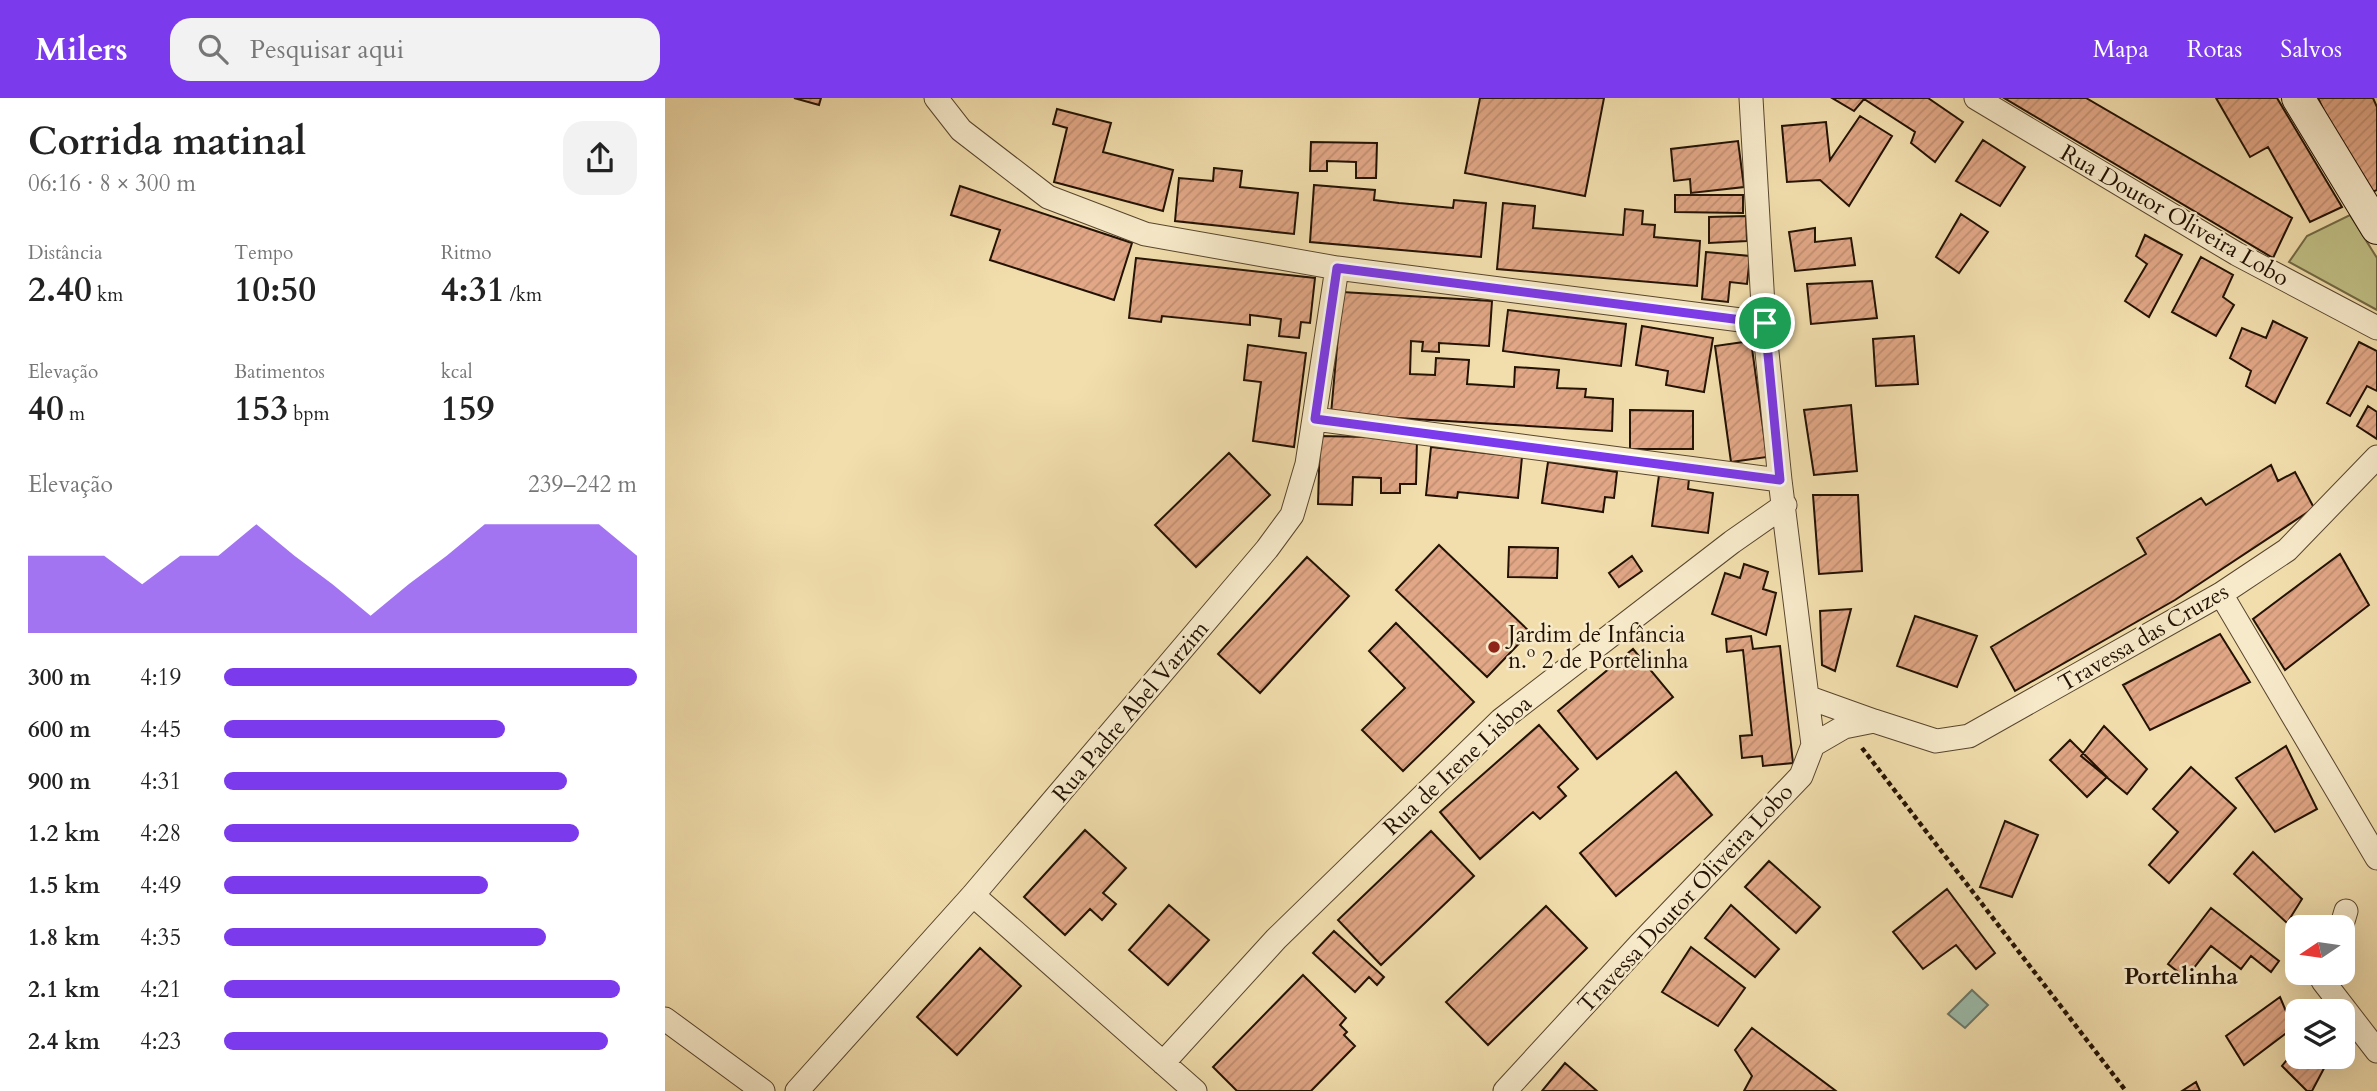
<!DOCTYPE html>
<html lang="pt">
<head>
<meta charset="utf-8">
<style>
  body { margin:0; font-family:Cardo,serif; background:#f2f2f2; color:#222; height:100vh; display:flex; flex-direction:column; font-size:26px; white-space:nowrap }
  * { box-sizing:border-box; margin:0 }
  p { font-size:23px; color:#767676 }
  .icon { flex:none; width:38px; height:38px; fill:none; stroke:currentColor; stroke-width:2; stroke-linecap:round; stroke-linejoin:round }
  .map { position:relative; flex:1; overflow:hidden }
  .sheet { display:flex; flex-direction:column; background:#fff; width:665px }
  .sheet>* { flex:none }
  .needle { width:46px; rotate:257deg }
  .controls { position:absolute; left:1620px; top:817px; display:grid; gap:14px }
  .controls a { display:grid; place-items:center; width:70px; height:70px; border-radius:14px; background:#fff; box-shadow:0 7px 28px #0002; font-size:35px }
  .pin { position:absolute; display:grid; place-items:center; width:60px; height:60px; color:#fff; margin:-30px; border:4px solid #fff; border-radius:50%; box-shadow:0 2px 7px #0007 }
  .round { display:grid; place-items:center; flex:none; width:74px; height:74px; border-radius:21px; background:#f2f2f2 }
  .summary { display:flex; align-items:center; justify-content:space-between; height:119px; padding:0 28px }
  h1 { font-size:38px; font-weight:700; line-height:52px }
  .metrics { display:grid; grid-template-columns:repeat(3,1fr); gap:10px; height:119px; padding:7px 28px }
  .metrics div { display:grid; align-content:center }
  .metrics b { font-size:35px; font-weight:700 }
  .metrics small { font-size:19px; font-weight:400 }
  .metrics p { font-size:19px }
  .chart { height:196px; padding:14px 28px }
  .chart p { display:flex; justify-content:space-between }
  .chart svg { width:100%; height:126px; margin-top:7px; fill:#7c3aed; opacity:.7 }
  ul { padding:0 28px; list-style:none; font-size:23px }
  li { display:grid; grid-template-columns:112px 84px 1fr; align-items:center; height:52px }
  li i { height:18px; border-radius:9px; background:#7c3aed }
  header { display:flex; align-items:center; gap:42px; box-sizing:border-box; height:98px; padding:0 35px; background:#7c3aed; color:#fff }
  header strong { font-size:33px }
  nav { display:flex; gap:38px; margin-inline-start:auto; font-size:24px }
  .search { width:490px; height:63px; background:#f2f2f2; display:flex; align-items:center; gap:18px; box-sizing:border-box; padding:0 24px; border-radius:21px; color:#767676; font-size:26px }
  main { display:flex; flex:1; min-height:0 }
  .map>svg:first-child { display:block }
</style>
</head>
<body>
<header>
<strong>Milers</strong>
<div class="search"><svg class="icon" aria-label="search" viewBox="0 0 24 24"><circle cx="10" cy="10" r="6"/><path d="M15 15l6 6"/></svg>Pesquisar aqui</div>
<nav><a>Mapa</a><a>Rotas</a><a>Salvos</a></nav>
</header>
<main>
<section class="sheet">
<div class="summary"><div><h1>Corrida matinal</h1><p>06:16 · 8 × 300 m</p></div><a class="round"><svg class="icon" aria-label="share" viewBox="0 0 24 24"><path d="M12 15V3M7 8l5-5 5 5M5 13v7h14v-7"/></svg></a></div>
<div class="metrics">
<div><p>Distância</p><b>2.40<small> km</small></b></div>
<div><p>Tempo</p><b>10:50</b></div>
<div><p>Ritmo</p><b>4:31<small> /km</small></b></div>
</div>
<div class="metrics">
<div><p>Elevação</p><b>40<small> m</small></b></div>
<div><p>Batimentos</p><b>153<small> bpm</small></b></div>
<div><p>kcal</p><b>159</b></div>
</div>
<div class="chart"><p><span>Elevação</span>239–242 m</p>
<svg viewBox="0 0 160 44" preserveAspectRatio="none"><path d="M0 44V17L10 17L20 17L30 27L40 17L50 17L60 6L70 17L80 27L90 38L100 27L110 17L120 6L130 6L140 6L150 6L160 17V44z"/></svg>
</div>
<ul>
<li><b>300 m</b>4:19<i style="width:100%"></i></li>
<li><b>600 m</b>4:45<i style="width:68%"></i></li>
<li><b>900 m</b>4:31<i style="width:83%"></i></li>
<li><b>1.2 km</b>4:28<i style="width:86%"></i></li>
<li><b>1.5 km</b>4:49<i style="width:64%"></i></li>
<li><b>1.8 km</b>4:35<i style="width:78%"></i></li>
<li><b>2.1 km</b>4:21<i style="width:96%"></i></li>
<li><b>2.4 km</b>4:23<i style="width:93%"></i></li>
</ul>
</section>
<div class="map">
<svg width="1712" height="993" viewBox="0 0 1712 993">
  <defs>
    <pattern id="building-hatch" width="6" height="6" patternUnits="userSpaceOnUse" patternTransform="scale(1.75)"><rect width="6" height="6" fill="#e1a786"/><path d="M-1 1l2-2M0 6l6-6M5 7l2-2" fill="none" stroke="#c18f72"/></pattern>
  </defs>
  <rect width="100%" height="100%" fill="#f2dead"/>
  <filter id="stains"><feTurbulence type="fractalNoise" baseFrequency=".00286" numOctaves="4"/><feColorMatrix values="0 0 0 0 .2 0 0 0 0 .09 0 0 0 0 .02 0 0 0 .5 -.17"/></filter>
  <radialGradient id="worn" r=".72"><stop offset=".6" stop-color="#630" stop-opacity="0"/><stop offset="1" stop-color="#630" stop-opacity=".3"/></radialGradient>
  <path fill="#c0c085" stroke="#726944" stroke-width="2" d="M1685,117L1712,160V212L1624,164L1642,138Z"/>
  <path fill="#9bbcac" stroke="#6b7869" stroke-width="2" d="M1307,892L1323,907L1300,930L1283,916Z"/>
  <path fill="url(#building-hatch)" stroke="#231204" stroke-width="2" d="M129,0H156L154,7Z
    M815,0H939L920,98L800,75Z
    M1167,0H1263L1298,24L1270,64L1246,45L1250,34L1199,1L1189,13Z
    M1339,0H1421L1627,120L1608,160Z
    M1551,0H1612L1677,109L1645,124L1603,49L1585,59Z
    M1653,0H1708L1712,9V92L1699,98Z
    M392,11L446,25L438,54L508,72L498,113L389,84L402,30L388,26Z
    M1195,18L1227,38L1184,108L1155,82L1122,84L1117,28L1161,24L1165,62Z
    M1318,42L1360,69L1335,108L1291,83Z
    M1073,43L1079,89L1026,95L1025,81L1009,83L1006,51Z
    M646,44L712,45L711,80H691V64L662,63V73H645Z
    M549,70L577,73L575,89L633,95L629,136L510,123L514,80L548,83Z
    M649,87L710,92L709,102L734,105L788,110L789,102L821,105L816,159L645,144Z
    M295,88L467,145L449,202L325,162L335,132L286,117Z
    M1010,97H1078V115L1010,114Z
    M838,105L870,108L868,130L958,137L960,111L978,113L977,126L990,127L989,139L1035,143L1032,188L832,171Z
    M1296,116L1323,134L1294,175L1271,159Z
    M1081,118L1082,143L1044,145V119Z
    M1150,130V144L1186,140L1190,167L1130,173L1124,134Z
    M1480,137L1517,157L1484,219L1460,203L1482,166L1471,158Z
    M1041,154L1085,158L1082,186L1065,184L1063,204L1037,201Z
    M1536,159L1568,177L1558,199L1569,207L1551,238L1507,214Z
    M471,160L650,180L645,225L636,224L634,240L614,238L616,221L585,217V227L497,218L496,224L464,220Z
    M1207,183L1212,220L1146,226L1142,186Z
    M677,194L827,203L824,248L774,245V254L757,253L758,244L746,243L745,276L770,277L771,260L804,262L802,286L849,289L850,269L894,272L892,290L921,291L920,299L948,301L947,333L666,316Z
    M843,212L961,226L956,268L838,253Z
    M1608,223L1642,240L1610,305L1581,288L1586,273L1565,260L1577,230L1601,240Z
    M977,228L1048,240L1039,294L1001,287L1003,273L971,267Z
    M1249,238L1253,286L1211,288L1208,241Z
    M1086,243L1102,359L1066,364L1050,248Z
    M1694,244L1712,253V293L1702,288L1685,318L1662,305Z
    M583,247L641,255L629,349L588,343L596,284L579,282Z
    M1186,307L1192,373L1149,377L1139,312Z
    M1703,308L1712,314V341L1692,328Z
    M965,312L1028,313V351H965Z
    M655,338L752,340L751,386H735V395H716V380L688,379L687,407L653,406Z
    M766,349L857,359L853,400L793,394L792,400L761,397Z
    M564,355L605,397L531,469L490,427Z
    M883,364L952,374L949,400L940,399L938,414L877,405Z
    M1606,367L1613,383L1630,374L1649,410L1510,502L1350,593L1326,549L1481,456L1472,440L1536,400L1541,407Z
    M994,377L1024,381L1023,391L1048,395L1043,435L987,428Z
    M1148,397H1193L1197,473L1154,476Z
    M774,447L865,534L822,579L731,492Z
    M844,449L893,450L892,480L843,479Z
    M1675,456L1704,507L1620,572L1588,521Z
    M967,458L977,473L954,489L944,475Z
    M642,459L684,498L595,595L553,556Z
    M1079,466L1103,474L1098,491L1111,495L1101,537L1047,516L1060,475L1075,480Z
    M1186,511L1170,573L1157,567L1155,513Z
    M1250,518L1312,538L1292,589L1232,568Z
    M731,525L809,604L738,673L697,632L740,590L704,553Z
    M1555,536L1585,584L1485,632L1458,587Z
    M1086,538L1088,551L1115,548L1128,665L1098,668L1097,658L1077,660L1075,638L1087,637L1078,552L1062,554L1061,541Z
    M968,551L1008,599L932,661L893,613Z
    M874,627L913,671L893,689L901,698L875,721L868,714L815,761L775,714Z
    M1439,628L1482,671L1462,696L1416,658Z
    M1405,642L1442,679L1422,699L1385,662Z
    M1621,648L1652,711L1610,734L1571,680Z
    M1526,669L1571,710L1504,785L1484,767L1513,734L1488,711Z
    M1011,674L1047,717L951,798L915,755Z
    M1340,723L1373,737L1347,799L1315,789Z
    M420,732L461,770L438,795L451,806L437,822L425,811L400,837L359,799Z
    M766,733L809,778L716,867L673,822Z
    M1588,754L1637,801L1622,825L1569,776Z
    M1104,763L1155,809L1131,835L1080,789Z
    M1282,791L1330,855L1311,871L1291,847L1258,871L1228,834Z
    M504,807L544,842L503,887L464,852Z
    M1066,807L1114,851L1090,879L1040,840Z
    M881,808L922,850L823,947L781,904Z
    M1546,810L1614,863L1606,874L1586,858L1576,871L1546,848L1521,880L1503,866Z
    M669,833L719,879L712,887L704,879L690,894L648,855Z
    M1026,849L1080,890L1053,928L997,894Z
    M315,850L356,888L292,957L252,919Z
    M638,877L681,920L675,927L682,934L679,937L690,948L646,993H572L548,969Z
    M1615,899L1628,930L1579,967L1561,938Z
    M1087,930L1171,993H1079L1087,978L1070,952Z
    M1633,948V959H1665L1647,993H1642L1617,968Z
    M900,965L932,993H877Z
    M1531,984L1535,993H1517Z"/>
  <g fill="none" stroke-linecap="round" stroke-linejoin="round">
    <defs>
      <path id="street" d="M271,0L296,32L383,99L480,136L672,170L1099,225
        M1311,0L1572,156L1712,230
        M650,321L1115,382
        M1556,496L1712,760
        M1142,599L1209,623L1179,629L1148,647
        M1209,623L1271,643L1304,638L1556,496L1622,452L1712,359
        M308,797L530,993
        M1676,830L1681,813
        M1661,875L1658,883L1712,953
        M0,921L98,993
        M498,965L611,841L836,622L1067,444L1120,407
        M132,993L308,797L602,451L627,417L642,366L672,170
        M840,993L976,845L1136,678L1148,647L1115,382L1099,225L1086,0"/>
      <path id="secondary" d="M1633,0L1712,130"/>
    </defs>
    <use href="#street" stroke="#57452e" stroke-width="25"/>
    <use href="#secondary" stroke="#231204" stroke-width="34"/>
    <path stroke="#231204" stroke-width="4.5" stroke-dasharray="5 3.5" stroke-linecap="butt" d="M1197,650L1461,993"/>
    <use href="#street" stroke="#f7eaca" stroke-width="23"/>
    <use href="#secondary" stroke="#f7eaca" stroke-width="32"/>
  </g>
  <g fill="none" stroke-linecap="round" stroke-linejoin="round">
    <defs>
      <path id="route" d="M672,170L1100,225L1115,382L650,321Z"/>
    </defs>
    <use href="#route" stroke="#fff" stroke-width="14"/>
    <use href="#route" stroke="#7c3aed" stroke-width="9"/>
  </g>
  <circle fill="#8f2418" stroke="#f7eaca" stroke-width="2.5" cx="829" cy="549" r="7"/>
  <g text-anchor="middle" stroke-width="5" stroke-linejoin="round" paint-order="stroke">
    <g font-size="23" fill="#231204" stroke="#f7eaca">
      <text transform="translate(1510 117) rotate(30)" y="8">Rua Doutor Oliveira Lobo</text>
      <text transform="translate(1478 539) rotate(-30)" y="8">Travessa das Cruzes</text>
      <text transform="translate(465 613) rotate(-50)" y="8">Rua Padre Abel Varzim</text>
      <text transform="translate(792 667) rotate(-43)" y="8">Rua de Irene Lisboa</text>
      <text transform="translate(1020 800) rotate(-47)" y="8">Travessa Doutor Oliveira Lobo</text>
    </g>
    <g font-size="23" fill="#231204" stroke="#f7eaca" text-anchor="start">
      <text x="843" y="544">Jardim de Infância<tspan x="843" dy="26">n.º 2 de Portelinha</tspan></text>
    </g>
    <g font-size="24" font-weight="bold" fill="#231204" stroke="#f7eaca">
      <text x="1516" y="886">Portelinha</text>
    </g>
  </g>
  <rect width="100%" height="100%" filter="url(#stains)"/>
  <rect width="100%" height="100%" fill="url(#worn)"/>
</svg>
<div class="controls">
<a><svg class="needle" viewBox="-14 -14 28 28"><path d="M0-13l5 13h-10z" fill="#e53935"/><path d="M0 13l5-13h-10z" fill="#767676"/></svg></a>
<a><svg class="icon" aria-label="layers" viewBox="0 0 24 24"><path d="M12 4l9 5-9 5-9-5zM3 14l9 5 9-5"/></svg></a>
</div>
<div class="pin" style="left:1100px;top:225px;background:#1e9e55"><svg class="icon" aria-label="arrive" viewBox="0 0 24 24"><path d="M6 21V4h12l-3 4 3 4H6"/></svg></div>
</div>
</main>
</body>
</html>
